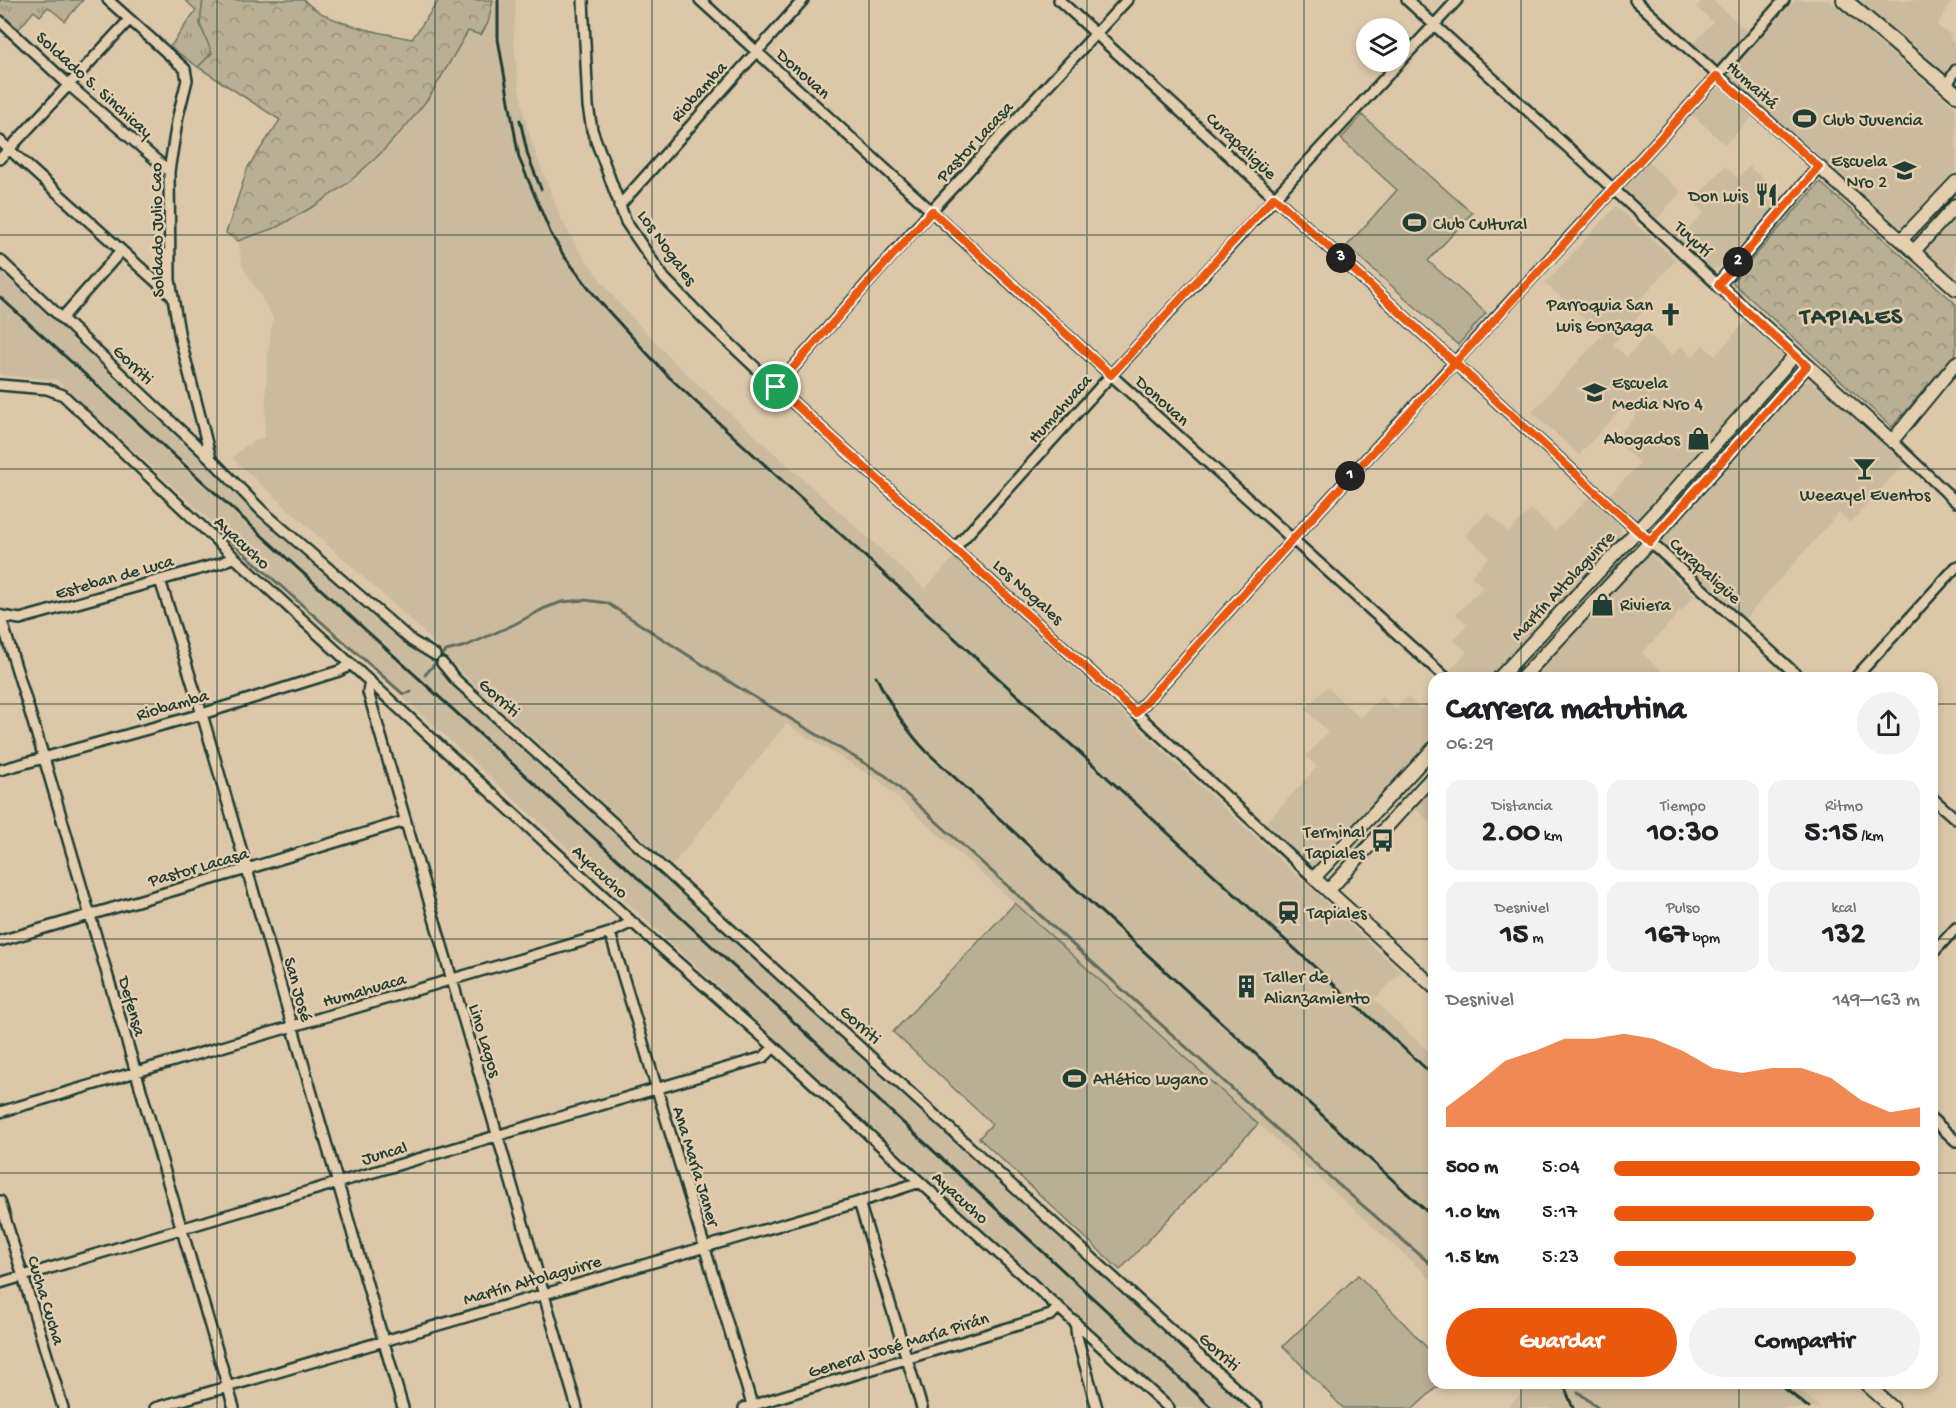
<!DOCTYPE html>
<html lang="es">
<head>
<meta charset="utf-8">
<style>
  body { margin:0; font-family:"Gochi Hand",sans-serif; background:#f2f2f2; color:#202124; height:100vh; display:flex; flex-direction:column; font-size:22px; white-space:nowrap }
  * { box-sizing:border-box; margin:0 }
  p { font-size:20px; color:#757577 }
  .icon { flex:none; width:33px; height:33px; fill:none; stroke:currentColor; stroke-width:2; stroke-linecap:round; stroke-linejoin:round }
  .map { position:relative; flex:1; overflow:hidden }
  .panel { position:absolute; left:1428px; top:672px; width:510px; height:717px; display:flex; flex-direction:column; background:#fff; border-radius:18px; box-shadow:0 3px 9px #0003 }
  .panel>* { flex:none }
  .fabs { position:absolute; left:1356px; top:18px; display:grid; gap:12px }
  .fabs a { display:grid; place-items:center; width:54px; height:54px; border-radius:50%; background:#fff; box-shadow:0 3px 9px #0003; font-size:30px }
  .pin { position:absolute; display:grid; place-items:center; width:51px; height:51px; color:#fff; margin:-26px; border:3px solid #fff; border-radius:50%; box-shadow:0 2px 6px #0007 }
  .km { position:absolute; width:30px; height:30px; margin:-15px; border-radius:50%; background:#222; color:#fff; font-size:16px; line-height:30px; text-align:center }
  .round { display:grid; place-items:center; flex:none; width:63px; height:63px; border-radius:32px; background:#f2f2f2 }
  .overview { display:flex; align-items:center; justify-content:space-between; height:102px; padding:0 18px }
  h1 { font-size:33px; font-weight:700; line-height:45px }
  .metrics { display:grid; grid-template-columns:repeat(3,1fr); gap:9px; height:102px; padding:6px 18px }
  .metrics div { display:grid; align-content:center; border-radius:15px; background:#f2f2f2; text-align:center }
  .metrics b { font-size:30px; font-weight:700 }
  .metrics small { font-size:16px; font-weight:400 }
  .metrics p { font-size:16px }
  .chart { height:168px; padding:12px 18px }
  .chart p { display:flex; justify-content:space-between }
  .chart svg { width:100%; height:108px; margin-top:6px; fill:#ea580c; opacity:.7 }
  .button { display:flex; gap:12px; margin-top:auto; padding:12px 18px }
  .button a { flex:1; height:69px; border-radius:36px; background:#ea580c; color:#fff; font-size:24px; font-weight:700; line-height:69px; text-align:center }
  .button a+a { background:#f2f2f2; color:#202124 }
  ul { padding:0 18px; list-style:none; font-size:20px }
  li { display:grid; grid-template-columns:96px 72px 1fr; align-items:center; height:45px }
  li i { height:15px; border-radius:8px; background:#ea580c }
  .map>svg:first-child { display:block }
</style>
</head>
<body>
<div class="map">
<svg width="1956" height="1408" viewBox="0 0 1956 1408">
  <defs>
    <pattern id="grass-tufts" width="24" height="20" patternUnits="userSpaceOnUse" patternTransform="scale(1.5)"><rect width="24" height="20" fill="#b9af94"/><path d="M3 7l-1-3M5 7V3M7 7l1-3M15 17l-1-3M17 17v-4M19 17l1-3" fill="none" stroke="#96907a"/></pattern>
    <pattern id="forest-crowns" width="20" height="18" patternUnits="userSpaceOnUse" patternTransform="scale(1.5)"><rect width="20" height="18" fill="#b9af94"/><path d="M2 6a3 3 0 1 1 6 0M12 15a3 3 0 1 1 6 0" fill="none" stroke="#96907a"/></pattern>
  </defs>
  <rect width="100%" height="100%" fill="#dcc8a9"/>
  <filter id="ink" filterUnits="userSpaceOnUse"><feTurbulence type="fractalNoise" baseFrequency=".0167" numOctaves="2"/><feDisplacementMap in="SourceGraphic" scale="12" xChannelSelector="R" yChannelSelector="G"/><feConvolveMatrix kernelMatrix="1 2 1 2 8 2 1 2 1" color-interpolation-filters="sRGB"/></filter>
  <g filter="url(#ink)">
    <path fill="#cbbb9e" d="M493,0H516L514,39L518,81L525,119L536,155L562,220L578,249L616,300L677,365L925,589L954,557L1401,972L1374,1000L1434,1056V1282L878,780L786,724L672,866L467,678L416,625L232,458L245,446L264,437L268,353L273,318L242,265L238,241L277,227L316,205L349,182L379,155L407,125L430,96L468,31L482,35L488,23Z
      M1703,0H1713L1749,34L1719,67L1716,68L1690,48L1713,22L1696,7Z
      M1795,0H1829L1956,108V170L1903,227L1892,226L1726,79L1727,72Z
      M1851,0H1953L1937,25L1952,36L1950,40L1956,44V60L1949,72L1946,74L1939,72Z
      M1717,88L1722,90L1752,117L1725,145L1692,114Z
      M1647,161L1681,192L1656,220L1623,191L1624,186Z
      M1725,166L1738,178L1749,166L1784,197L1719,267L1712,269L1678,240L1704,212L1692,201Z
      M1616,206L1676,260L1639,301L1646,308L1613,344L1627,357L1648,334L1672,355L1681,346L1692,356L1703,345L1715,356L1748,318L1783,351L1784,355L1783,358L1639,517L1636,519L1626,516L1606,498L1640,463L1615,440L1637,414L1625,405L1579,455L1532,412L1602,335L1545,283Z
      M1956,214V286L1923,253L1926,247Z
      M0,269L649,863L1248,1408H1178L57,380L0,375Z
      M1811,380L1817,381L1905,463L1850,523L1839,513L1743,621L1658,545L1659,542L1801,383Z
      M1589,497L1617,522L1621,528V535L1620,538L1492,678H1449L1446,675L1467,652L1453,640L1467,625L1456,614L1483,587L1471,576L1489,557L1465,535L1487,512L1509,532L1531,509L1555,531Z
      M1647,552L1695,596L1642,653L1669,678H1529Z
      M1327,687L1360,718L1382,696L1396,709L1407,697L1421,709L1434,694V740L1319,866L1311,869L1262,827L1317,767L1306,756L1328,732L1305,709Z
      M1434,788V826L1415,808Z
      M1532,1383H1791L1821,1408H1506Z"/>
    <path fill="url(#grass-tufts)" stroke="#6c7664" stroke-width="1.5" d="M0,0H83L65,21L48,7L40,16L34,11L18,30L0,14Z
      M185,0H203L200,24L212,53L198,67L170,47L196,10Z"/>
    <path fill="url(#forest-crowns)" stroke="#6c7664" stroke-width="1.5" d="M203,0H304C326,24 381,33 412,39L439,0H493L488,23L481,35L468,31L430,96L407,125L379,155L349,182L316,205L277,227L238,241L226,233L248,167L280,120L198,67L212,53L200,24Z
      M1820,182L1956,304V353L1892,427L1732,282Z"/>
    <path fill="#b9af94" stroke="#6c7664" stroke-width="1.5" d="M1362,115L1472,213L1428,261L1486,313L1458,345L1347,246L1397,190L1341,139Z
      M1015,903L1258,1124L1120,1270L979,1138L992,1124L893,1032Z
      M1358,1275L1434,1355V1383H1441L1414,1408H1343L1283,1346Z"/>
    <g fill="none" stroke-linecap="round" stroke-linejoin="round">
      <path stroke="#606d5c" stroke-width="3" d="M222,533C281,587 342,640 403,694L411,692
        M425,675L446,651L466,646L515,624L545,608L562,602L585,600L607,603L736,686L886,776L1331,1178L1434,1267
        M1578,1392L1598,1408"/>
      <defs>
        <path id="minor" d="M108,0L185,69L187,80L178,116L169,171L170,280L180,338L211,459
          M583,0L588,106L592,130L626,222L664,278L706,321L776,387L1136,713L1314,878
          M700,0L1111,375L1446,678
          M1059,0L1637,530L1800,678
          M1407,0L1718,285
          M1635,0L1819,167
          M0,21L70,86L169,171
          M1946,86L1956,70
          M0,141L172,296
          M0,159L129,20
          M619,206L803,0
          M0,260L211,459L262,511L412,641L435,655
          M62,318L121,251
          M0,385L47,389L63,395L234,557L632,922L774,1047L920,1182L1169,1408
          M776,387L931,211L1127,0
          M1892,441L1956,502
          M955,548L1111,375L1457,0
          M160,580L202,714L403,1408
          M0,615L44,758L234,1408
          M2,616L20,619L221,563L234,557
          M442,663L456,680L1257,1408
          M1855,678L1956,567
          M370,681L368,692L577,1408
          M1136,713L1293,539L1717,76L1784,0
          M0,770L202,714L339,671L345,668L350,663
          M1932,798L1956,819
          M610,933L753,1408
          M0,941L247,869L405,821
          M1932,954L1956,928
          M0,1112L610,933L632,922
          M1932,1119L1956,1141
          M0,1201L63,1408
          M859,1202L922,1408
          M0,1283C254,1206 509,1134 764,1057L774,1047
          M1075,1321L1077,1337L1097,1408
          M155,1408L859,1202L920,1182
          M744,1408L1051,1315L1059,1307"/>
        <path id="tertiary" d="M1901,240L1956,182
          M1914,251L1956,205
          M1956,289L1819,167L1718,285L1892,441L1956,363
          M1499,678L1664,502L1795,355
          M1522,678L1650,542L1807,366
          M1434,748L1314,878L1434,987
          M1328,891L1434,775
          M1865,1383L1893,1408"/>
        <path id="secondary" d="M1844,0L1956,94"/>
      </defs>
      <use href="#minor" stroke="#1f3d34" stroke-width="14"/>
      <use href="#tertiary" stroke="#1f3d34" stroke-width="16"/>
      <use href="#secondary" stroke="#1f3d34" stroke-width="18"/>
      <use href="#minor" stroke="#e4ceae" stroke-width="9"/>
      <use href="#tertiary" stroke="#e4ceae" stroke-width="12"/>
      <use href="#secondary" stroke="#e4ceae" stroke-width="14"/>
      <path stroke="#1f3d34" stroke-width="3" d="M498,0V39L519,158L551,234L564,256L600,302L667,375L696,402L1434,1076
        M520,120L528,156L541,189
        M0,297L639,879L1212,1408
        M876,676C890,705 905,729 927,752L1434,1218
        M1563,1383L1573,1408
        M1778,1383L1809,1408"/>
    </g>
  </g>
  <g fill="none" stroke-linecap="round" stroke-linejoin="round" filter="url(#ink)">
    <defs>
      <path id="route" d="M776,387L1136,713L1293,539L1455,363L1650,542L1807,366L1718,285L1819,167L1717,76L1455,363L1274,197L1111,375L932,211L776,387"/>
    </defs>
    <use href="#route" stroke="#fff" stroke-width="12"/>
    <use href="#route" stroke="#ea580c" stroke-width="8"/>
  </g>
  <path fill="none" stroke="#1f3d34" stroke-width="1.5" stroke-opacity="0.55" d="M217,0V1408M435,0V1408M652,0V1408M869,0V1408M1087,0V1408M1304,0V1408M1521,0V678M1739,0V678M0,235H1956M0,469H1956M0,704H1434M1932,704H1956M0,939H1434M1932,939H1956M0,1173H1434M1932,1173H1956M1521,1383V1408M1739,1383V1408"/>
  <defs>
    <symbol id="stadium-bare" viewBox="-9 -9 18 18"><path d="M0-5a6.5 5 0 1 0 0 10a6.5 5 0 1 0 0-10ZM-3.5-1.8h7v3.6h-7Z" fill="#1f3d34" stroke="#e4ceae" stroke-width="2.5" paint-order="stroke"/></symbol>
    <symbol id="school-bare" viewBox="-9 -9 18 18"><path d="M0-5L7-2L0 1L-7-2ZM-4 1L0 2.5L4 1V4Q0 6-4 4Z" fill="#1f3d34" stroke="#e4ceae" stroke-width="2.5" paint-order="stroke"/></symbol>
    <symbol id="restaurant-bare" viewBox="-9 -9 18 18"><path d="M-5-6h1v4h1v-4h1v4h1v-4h1v5L-1.5 .5V6h-2V.5L-5-1ZM5-6V6H3V1.5H1.5Q1.5-4 5-6Z" fill="#1f3d34" stroke="#e4ceae" stroke-width="2.5" paint-order="stroke"/></symbol>
    <symbol id="church-bare" viewBox="-9 -9 18 18"><path d="M-1.2-6h2.4v3.5h3.3v2.4h-3.3V6h-2.4V-.1h-3.3v-2.4h3.3Z" fill="#1f3d34" stroke="#e4ceae" stroke-width="2.5" paint-order="stroke"/></symbol>
    <symbol id="shop-bare" viewBox="-9 -9 18 18"><path d="M-5-2.5h2.3a2.7 3.5 0 0 1 5.4 0H5L5.5 6h-11ZM-1.5-2.5h3a1.5 2.3 0 0 0-3 0Z" fill="#1f3d34" stroke="#e4ceae" stroke-width="2.5" paint-order="stroke"/></symbol>
    <symbol id="bar-bare" viewBox="-9 -9 18 18"><path d="M-6-5H6L.8 .8V4.5H3.5V6h-7V4.5H-.8V.8Z" fill="#1f3d34" stroke="#e4ceae" stroke-width="2.5" paint-order="stroke"/></symbol>
    <symbol id="bus-bare" viewBox="-9 -9 18 18"><path d="M-5-6H5V4H4V6H2V4H-2V6H-4V4H-5ZM-3.5-4V0h7V-4ZM-3.5 1.2v1.5H-2V1.2ZM2 1.2v1.5H3.5V1.2Z" fill="#1f3d34" stroke="#e4ceae" stroke-width="2.5" paint-order="stroke"/></symbol>
    <symbol id="station-bare" viewBox="-9 -9 18 18"><path d="M-3-6H3Q5-6 5-4V2Q5 4 3 4L4.5 6H3L1.5 4h-3L-3 6H-4.5L-3 4Q-5 4-5 2V-4Q-5-6-3-6ZM-3.5-4v3h7v-3ZM-3.5 1v1.5H-2V1ZM2 1v1.5H3.5V1Z" fill="#1f3d34" stroke="#e4ceae" stroke-width="2.5" paint-order="stroke"/></symbol>
    <symbol id="building-bare" viewBox="-9 -9 18 18"><path d="M-4-6H4V6H1V3H-1V6H-4ZM-2.5-4.3h1.7v1.8h-1.7ZM.8-4.3h1.7v1.8H.8ZM-2.5-1h1.7V.8h-1.7ZM.8-1h1.7V.8H.8Z" fill="#1f3d34" stroke="#e4ceae" stroke-width="2.5" paint-order="stroke"/></symbol>
  </defs>
  <g fill-rule="evenodd">
    <use href="#stadium-bare" x="1788" y="102" width="33" height="33"/>
    <use href="#school-bare" x="1888" y="154" width="33" height="33"/>
    <use href="#restaurant-bare" x="1750" y="178" width="33" height="33"/>
    <use href="#stadium-bare" x="1398" y="206" width="33" height="33"/>
    <use href="#church-bare" x="1654" y="298" width="33" height="33"/>
    <use href="#school-bare" x="1578" y="376" width="33" height="33"/>
    <use href="#shop-bare" x="1682" y="422" width="33" height="33"/>
    <use href="#bar-bare" x="1848" y="452" width="33" height="33"/>
    <use href="#shop-bare" x="1586" y="588" width="33" height="33"/>
    <use href="#bus-bare" x="1366" y="824" width="33" height="33"/>
    <use href="#station-bare" x="1272" y="896" width="33" height="33"/>
    <use href="#building-bare" x="1230" y="970" width="33" height="33"/>
    <use href="#stadium-bare" x="1058" y="1062" width="33" height="33"/>
  </g>
  <g text-anchor="middle" stroke-width="5" stroke-linejoin="round" paint-order="stroke">
    <g font-size="18" fill="#1f3d34" stroke="#e4ceae">
      <text transform="translate(804 73) rotate(42)" y="6">Donovan</text>
      <text transform="translate(95 84) rotate(42)" y="6">Soldado S. Sinchicay</text>
      <text transform="translate(1753 84) rotate(42)" y="6">Humaitá</text>
      <text transform="translate(698 91) rotate(-48)" y="6">Riobamba</text>
      <text transform="translate(974 141) rotate(-47)" y="6">Pastor Lacasa</text>
      <text transform="translate(1242 145) rotate(43)" y="6">Curapaligüe</text>
      <text transform="translate(156 230) rotate(-91)" y="6">Soldado Julio Cao</text>
      <text transform="translate(1694 238) rotate(43)" y="6">Tuyutí</text>
      <text transform="translate(668 247) rotate(54)" y="6">Los Nogales</text>
      <text transform="translate(134 364) rotate(44)" y="6">Gorriti</text>
      <text transform="translate(1163 400) rotate(42)" y="6">Donovan</text>
      <text transform="translate(1059 408) rotate(-48)" y="6">Humahuaca</text>
      <text transform="translate(243 542) rotate(43)" y="6">Ayacucho</text>
      <text transform="translate(1706 570) rotate(42)" y="6">Curapaligüe</text>
      <text transform="translate(114 576) rotate(-16)" y="6">Esteban de Luca</text>
      <text transform="translate(1562 585) rotate(-47)" y="6">Martín Altolaguirre</text>
      <text transform="translate(1029 591) rotate(42)" y="6">Los Nogales</text>
      <text transform="translate(500 697) rotate(42)" y="6">Gorriti</text>
      <text transform="translate(172 704) rotate(-16)" y="6">Riobamba</text>
      <text transform="translate(198 866) rotate(-16)" y="6">Pastor Lacasa</text>
      <text transform="translate(601 871) rotate(43)" y="6">Ayacucho</text>
      <text transform="translate(299 989) rotate(74)" y="6">San José</text>
      <text transform="translate(364 989) rotate(-16)" y="6">Humahuaca</text>
      <text transform="translate(133 1006) rotate(74)" y="6">Defensa</text>
      <text transform="translate(861 1024) rotate(42)" y="6">Gorriti</text>
      <text transform="translate(486 1040) rotate(73)" y="6">Lino Lagos</text>
      <text transform="translate(384 1152) rotate(-16)" y="6">Juncal</text>
      <text transform="translate(697 1166) rotate(73)" y="6">Ana María Janer</text>
      <text transform="translate(961 1197) rotate(42)" y="6">Ayacucho</text>
      <text transform="translate(532 1279) rotate(-16)" y="6">Martín Altolaguirre</text>
      <text transform="translate(47 1300) rotate(73)" y="6">Cucha Cucha</text>
      <text transform="translate(898 1344) rotate(-17)" y="6">General José María Pirán</text>
      <text transform="translate(1220 1351) rotate(42)" y="6">Gorriti</text>
    </g>
    <g font-size="18" fill="#1f3d34" stroke="#e4ceae" text-anchor="start">
      <text x="1823" y="125">Club Juvencia</text>
      <text x="1887" y="166" text-anchor="end">Escuela<tspan x="1887" dy="21">Nro 2</tspan></text>
      <text x="1748" y="201" text-anchor="end">Don Luis</text>
      <text x="1433" y="229">Club Cultural</text>
      <text x="1653" y="310" text-anchor="end">Parroquia San<tspan x="1653" dy="21">Luis Gonzaga</tspan></text>
      <text x="1612" y="388">Escuela<tspan x="1612" dy="21">Media Nro 4</tspan></text>
      <text x="1680" y="444" text-anchor="end">Abogados</text>
      <text x="1865" y="500" text-anchor="middle">Weeayel Eventos</text>
      <text x="1620" y="610">Riviera</text>
      <text x="1365" y="837" text-anchor="end">Terminal<tspan x="1365" dy="21">Tapiales</tspan></text>
      <text x="1307" y="918">Tapiales</text>
      <text x="1264" y="982">Taller de<tspan x="1264" dy="21">Alianzamiento</tspan></text>
      <text x="1093" y="1084">Atlético Lugano</text>
    </g>
    <g font-size="24" font-weight="bold" letter-spacing="1.5" fill="#1f3d34" stroke="#e4ceae">
      <text x="1852" y="323">TAPIALES</text>
    </g>
  </g>
</svg>
<div class="fabs">
<a><svg class="icon" aria-label="layers" viewBox="0 0 24 24"><path d="M12 4l9 5-9 5-9-5zM3 14l9 5 9-5"/></svg></a>
</div>
<div class="pin" style="left:776px;top:387px;background:#1e9e55"><svg class="icon" aria-label="arrive" viewBox="0 0 24 24"><path d="M6 21V4h12l-3 4 3 4H6"/></svg></div>
<b class="km" style="left:1350px;top:476px">1</b>
<b class="km" style="left:1738px;top:262px">2</b>
<b class="km" style="left:1341px;top:258px">3</b>
<section class="panel">
<div class="overview"><div><h1>Carrera matutina</h1><p>06:29</p></div><a class="round"><svg class="icon" aria-label="share" viewBox="0 0 24 24"><path d="M12 15V3M7 8l5-5 5 5M5 13v7h14v-7"/></svg></a></div>
<div class="metrics">
<div><p>Distancia</p><b>2.00<small> km</small></b></div>
<div><p>Tiempo</p><b>10:30</b></div>
<div><p>Ritmo</p><b>5:15<small> /km</small></b></div>
</div>
<div class="metrics">
<div><p>Desnivel</p><b>15<small> m</small></b></div>
<div><p>Pulso</p><b>167<small> bpm</small></b></div>
<div><p>kcal</p><b>132</b></div>
</div>
<div class="chart"><p><span>Desnivel</span>149–163 m</p>
<svg viewBox="0 0 160 44" preserveAspectRatio="none"><path d="M0 44V36L10 27L20 17L30 13L40 8L50 8L60 6L70 8L80 13L90 20L100 22L110 20L120 20L130 24L140 33L150 38L160 36V44z"/></svg>
</div>
<ul>
<li><b>500 m</b>5:04<i style="width:100%"></i></li>
<li><b>1.0 km</b>5:17<i style="width:85%"></i></li>
<li><b>1.5 km</b>5:23<i style="width:79%"></i></li>
</ul>
<div class="button"><a>Guardar</a><a>Compartir</a></div>
</section>
</div>
</body>
</html>
